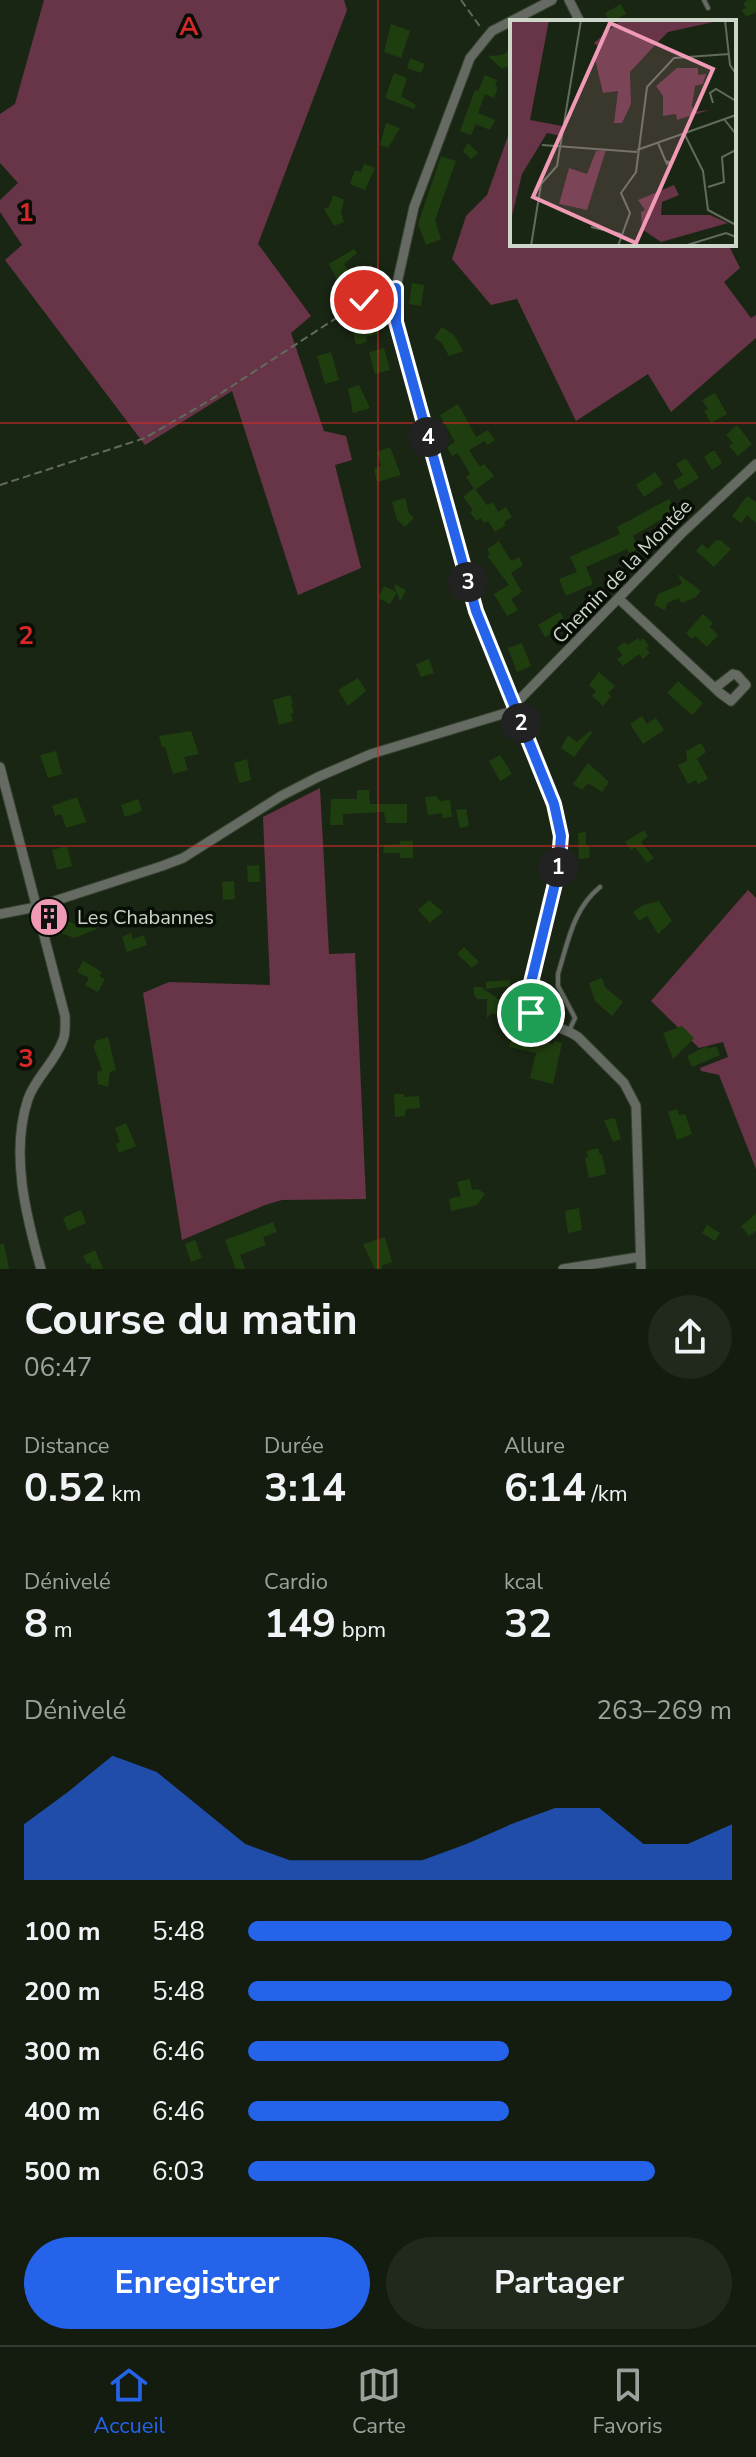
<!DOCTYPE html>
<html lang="fr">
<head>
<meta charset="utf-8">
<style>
  body { margin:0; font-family:"Nunito Sans",sans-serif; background:#21291d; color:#f1f3f6; height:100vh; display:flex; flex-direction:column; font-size:30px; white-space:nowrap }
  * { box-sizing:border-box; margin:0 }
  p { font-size:26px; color:#9da19e }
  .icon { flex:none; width:44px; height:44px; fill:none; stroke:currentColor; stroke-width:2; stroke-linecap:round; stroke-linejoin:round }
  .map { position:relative; height:1269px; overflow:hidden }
  .panel { display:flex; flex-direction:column; background:#141c0f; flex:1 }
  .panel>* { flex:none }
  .pin { position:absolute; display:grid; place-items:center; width:68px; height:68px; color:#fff; margin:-34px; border:4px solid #fff; border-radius:50%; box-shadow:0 2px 8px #0007 }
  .km { position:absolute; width:40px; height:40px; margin:-20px; border-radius:50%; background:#222; color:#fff; font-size:22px; line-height:40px; text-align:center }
  .round { display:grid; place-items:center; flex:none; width:84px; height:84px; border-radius:42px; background:#21291d }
  .head { display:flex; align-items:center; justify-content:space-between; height:136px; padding:0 24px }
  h1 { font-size:44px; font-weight:700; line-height:60px }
  .figures { display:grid; grid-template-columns:repeat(3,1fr); gap:12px; height:136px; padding:8px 24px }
  .figures div { display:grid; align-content:center }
  .figures b { font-size:40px; font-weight:700 }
  .figures small { font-size:22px; font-weight:400 }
  .figures p { font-size:22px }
  .chart { height:224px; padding:16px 24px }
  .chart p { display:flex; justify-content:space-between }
  .chart svg { width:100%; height:144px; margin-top:8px; fill:#2563eb; opacity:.7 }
  .action { display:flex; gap:16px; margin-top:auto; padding:16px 24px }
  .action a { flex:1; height:92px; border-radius:48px; background:#2563eb; color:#fff; font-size:32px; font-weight:700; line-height:92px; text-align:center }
  .action a+a { background:#21291d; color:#f1f3f6 }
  ul { padding:0 24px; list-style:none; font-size:26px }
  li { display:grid; grid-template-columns:128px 96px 1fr; align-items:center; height:60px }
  li i { height:20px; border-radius:10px; background:#2563eb }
  .menu { display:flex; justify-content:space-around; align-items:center; height:112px; border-top:2px solid #333a2f; background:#141c0f; font-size:22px; color:#9da19e }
  .menu a { display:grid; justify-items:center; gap:4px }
  .menu .on { color:#2563eb }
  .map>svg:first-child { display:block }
</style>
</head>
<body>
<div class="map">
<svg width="756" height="1269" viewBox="0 0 756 1269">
  <rect width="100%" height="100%" fill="#1a2614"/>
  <path fill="#673547" d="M44,0H344L347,10L258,244L311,316L291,333L324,431L346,436L352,460L335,465L361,568L298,595L232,391L145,445L5,260L22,245L0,212V200L18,183L0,163V114L15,104Z
    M512,125V244H728L740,268L724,282L751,318L756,315V338L671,412L648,374L576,421L517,299L491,305L452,259L466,216L487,195Z
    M320,788L329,954L355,953L366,1199L282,1200L265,1205L182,1240L143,993L169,982L270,985L263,817Z
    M748,890L756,898V1169L719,1075L701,1071L700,1068L728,1057L723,1042L699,1048L651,1001Z"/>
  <path fill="#1f3e0f" d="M748,0H756V12L746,17L742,10L746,8L743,3Z
    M621,4L626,14L610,22L605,13Z
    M391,24L410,31L401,58L384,52Z
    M512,49V64L502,69L488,56L502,55Z
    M410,58L425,64L421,73L407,68Z
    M394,73L407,78L401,96L416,105L414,109L385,98Z
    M485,75L497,80L495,86L498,87L494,98L485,94L478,113L495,120L490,130L476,124L471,135L460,131L475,90L478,91Z
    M386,123L400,128L388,148L380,145Z
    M468,143L478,153L471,159L463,151Z
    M441,156L456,161L435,220L441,239L426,245L418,224Z
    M364,164L375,168L365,190L350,184L355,170L361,172Z
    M333,195L344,200L341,212L344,222L334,226L324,209L329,207Z
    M354,249L357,253L344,264L356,281L342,290L329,264Z
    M412,283L424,285L421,306L409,304Z
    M376,322L379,334L366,337L367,342L356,345L352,328Z
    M442,327L454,335L463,351L449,356L441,342L434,338Z
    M384,348L390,370L375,374L369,352Z
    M331,352L339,380L325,384L317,356Z
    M359,385L370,408L353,413L348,389Z
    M715,393L727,414L711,423L704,411L708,409L702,400Z
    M458,404L476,437L488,430L495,440L487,445L485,441L469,450L480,467L484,464L494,476L475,490L466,477L470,474L458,453L452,456L447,447L455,442L440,415Z
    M737,425L752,444L738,456L729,446L733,443L726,435Z
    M390,447L401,475L377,482L374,469L381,466L377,452Z
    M712,451H715L722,463L712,470L704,457Z
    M686,458L699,478L679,490L673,481L683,475L676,464Z
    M655,472L663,484L644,497L636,485Z
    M474,488L487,505L493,502L498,512L506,507L512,517L504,522L506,525L495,532L488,521L484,523L481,518L476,521L470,512L473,510L463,497Z
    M747,496L756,502V523L747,515L741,523L732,516Z
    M405,498L409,513L414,518L405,527L397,520L392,502Z
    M669,499L676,511L633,536L639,548L629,553L627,549L586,567L593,584L566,596L559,579L577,572L570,557L620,534L617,527Z
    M720,540L731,549L714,567L696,551L702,544L708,549L715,541Z
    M499,541L511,561L519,557L523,565L511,573L522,592L511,599L518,610L507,616L494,594L509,585L487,556L490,554L487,549Z
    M678,574L701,591L696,597L681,603L679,598L667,603L665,610L654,605L658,594L682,584Z
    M394,584L406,590L400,602L397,592L390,604L378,598L384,586L396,592Z
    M560,612L568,626L545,637L538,625Z
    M703,614L713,623L710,627L718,635L707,647L695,636L692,639L686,633Z
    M638,638L640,641L643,638L649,646L646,648L650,653L643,659L639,654L623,666L617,659L623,655L617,648L625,642L628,645Z
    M522,643L531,666L517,672L508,648Z
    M429,659L434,673L421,677L416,664Z
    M599,672L615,686L608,693L611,696L603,706L592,696L596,691L589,685Z
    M358,678L366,691L348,706L338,690Z
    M678,681L703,703L692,715L667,693Z
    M290,695L293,703L291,704L294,713L291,714L293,721L279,725L273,700Z
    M642,716L647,724L656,718L664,730L643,744L630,724Z
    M191,731L199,754L184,757L188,770L173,774L165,747H162L159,736Z
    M590,731L592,733L574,757L561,748L568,735L577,742Z
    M701,743L706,752L697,759L708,779L698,784L696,780L688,784L678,765L687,761L686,751Z
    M56,751L62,774L48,778L40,755Z
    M500,755L512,774L500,781L489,761Z
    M247,759L251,780L239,783L234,763Z
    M588,763L609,782L602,792L591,785L587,784L582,790L573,784Z
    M357,790H369L370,804H407V823H386L384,812L343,814V825H330L331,799H357Z
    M436,796L440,801L450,800L452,817L442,818V813L428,815L425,797Z
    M77,797L86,822L66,828L61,814L55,816L52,806Z
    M138,799L142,811L125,817L121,805Z
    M466,809L469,826L460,828L456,810Z
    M644,830L648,836L641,842L654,858L647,863L635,847L631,850L625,842Z
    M586,832V844L590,848L589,858L579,859L578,833Z
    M400,841H413V858H400V853H383L384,845L400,844Z
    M67,846L72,866L57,870L52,850Z
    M259,865L260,882H248L247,866Z
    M234,881L235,899L223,900L222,882Z
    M429,900L443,912L430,923L418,910Z
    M659,901L672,921L658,934L647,916L639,921L633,912L643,905Z
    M92,917L97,929L74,938L61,933L66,920L74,924Z
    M131,933L133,939L144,935L147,945L127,952L122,937Z
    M464,947L479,962L472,968L457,954Z
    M83,961L102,972L99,976L105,979L98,992L85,985L89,978L77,972Z
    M602,978L605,987L623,1002L612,1016L595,1001L589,983Z
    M510,980V986L486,989V982Z
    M474,987H481L501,1001L497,1007L500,1009L495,1015L492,1013L487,1018V999H477L474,995Z
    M682,1026L694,1038L673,1059L663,1033Z
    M512,1034L553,1044L554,1041L562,1043L553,1084L530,1078L536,1053L509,1047Z
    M108,1037L116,1070L110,1072L108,1087L98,1084L97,1072L102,1070L93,1045L96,1044L95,1041Z
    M707,1046L708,1049L716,1046L720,1055L692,1067L687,1056Z
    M394,1094H404V1097L419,1096L420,1108L406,1109L405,1116L395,1117Z
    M677,1109L679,1115L685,1114L692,1134L677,1140L668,1112Z
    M615,1118L621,1139L613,1142L604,1120Z
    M126,1123L136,1146L119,1153L116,1144L120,1142L115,1128Z
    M598,1148L600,1155L602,1154L606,1174L589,1178L585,1158L588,1157L587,1151Z
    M470,1179L472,1190L478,1189L485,1194L477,1205L451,1211L449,1199L461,1196L457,1182Z
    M579,1208L582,1230L568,1233L565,1211Z
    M81,1210L86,1223L68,1231L63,1218Z
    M756,1214V1231L749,1236L741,1226Z
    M273,1222L277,1232L263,1237L266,1245L240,1255L245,1269H236L225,1240Z
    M707,1225L720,1233L715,1241L702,1233Z
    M385,1237L392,1262L381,1266L382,1269H375L363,1244Z
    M195,1240L202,1258L191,1262L185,1244Z
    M0,1244H4L9,1269H0Z
    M95,1250L103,1269H92L90,1263L87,1264L83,1256Z"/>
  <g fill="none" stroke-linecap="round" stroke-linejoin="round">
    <defs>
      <path id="service" d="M704,0L708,8
        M569,1031L575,1018L558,986V974C568,942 573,909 600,887"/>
      <path id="minor" d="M552,0L492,31L470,58L414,207L396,288V322L476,611L554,804L561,836L558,871L527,1005C538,1027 560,1024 578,1037L624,1083L636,1106L641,1269
        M569,0L580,22
        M619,599L720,693L731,701L746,685L737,675L733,674L715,688
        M512,701L521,698L682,533L756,464
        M0,767L65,1016C65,1023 66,1034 63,1040C56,1061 35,1078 28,1099C10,1153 26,1216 41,1269
        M0,914L36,907L162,866L183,858L281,796L318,777L371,754L516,710
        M563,1269L639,1257"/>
    </defs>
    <use href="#service" stroke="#374231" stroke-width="6"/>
    <use href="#minor" stroke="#374231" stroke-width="11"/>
    <path stroke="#606b5b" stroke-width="2" stroke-dasharray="8 4" stroke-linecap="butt" d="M461,0L481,28
      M0,485L145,438L212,399L364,300L386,292"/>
    <use href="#service" stroke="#656b62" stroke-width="4"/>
    <use href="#minor" stroke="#656b62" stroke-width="9"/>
  </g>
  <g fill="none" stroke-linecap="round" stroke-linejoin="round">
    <defs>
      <path id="route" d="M364,300L396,288V322L476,611L554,804L561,836L558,871L528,995L527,1005L531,1013"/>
    </defs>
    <use href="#route" stroke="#fff" stroke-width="16"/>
    <use href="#route" stroke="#2563eb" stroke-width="10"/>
  </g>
  <path fill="none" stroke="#d62828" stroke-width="2" stroke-opacity="0.55" d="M378,0V1269M0,423H756M0,846H756"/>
  <defs>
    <symbol id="building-disc" viewBox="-11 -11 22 22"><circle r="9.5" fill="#f09ab6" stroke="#080d06"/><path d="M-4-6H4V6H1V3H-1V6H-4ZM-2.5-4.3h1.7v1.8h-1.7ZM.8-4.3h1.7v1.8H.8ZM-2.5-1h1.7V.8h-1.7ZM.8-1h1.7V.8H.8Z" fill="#111"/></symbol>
  </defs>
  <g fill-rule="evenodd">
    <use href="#building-disc" x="27" y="895" width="44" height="44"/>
  </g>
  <g text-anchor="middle" stroke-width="7" stroke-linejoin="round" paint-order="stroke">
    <g font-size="20" fill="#ced6ca" stroke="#080d06">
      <text transform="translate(622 571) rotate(-46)" y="7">Chemin de la Montée</text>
    </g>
    <g font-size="20" fill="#ced6ca" stroke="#080d06" text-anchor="start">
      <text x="77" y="924">Les Chabannes</text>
    </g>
  </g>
  <g transform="translate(510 20)">
    <rect width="226" height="226" fill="#1a2614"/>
    <path d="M0,0H39L20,100L52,106L51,116L37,113L12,154L0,204ZM111,0L208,1L158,12L147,23L120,52L121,84L112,103H104L108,71L93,73L85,39L91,29L84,23ZM167,48H188V55L196,54L193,64L185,66L182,86L184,92L199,90L167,100L166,94L153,96V76L146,66ZM96,130L77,190L49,184L59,148L77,154L86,131ZM164,165L169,175L152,182L151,195H200L218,203L151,222L132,209L131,192L135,190L128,180Z" fill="#673547"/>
    <path fill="none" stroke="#626c5d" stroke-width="2" d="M215,0L220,45L226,54M203,83L200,73L206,69L226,81M174,113L193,151L198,190L226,205M148,123L156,142L157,144L160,142L156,141M32,125L127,132M127,130L226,95M198,167L214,162L212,137L226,130L225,113L214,99M81,207L111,214M21,226L31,164L47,146L71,0M108,226L120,193L111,173L126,152L137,67L164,38L219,34M174,226L216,213L226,217"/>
    <path fill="#f09ab6" fill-opacity="0.15" stroke="#f09ab6" stroke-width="4" d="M100,3L203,49L126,223L23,177Z"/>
    <rect width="226" height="226" fill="none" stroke="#ced6ca" stroke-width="4"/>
  </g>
  <g font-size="26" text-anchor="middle" font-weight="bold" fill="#d62828" stroke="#080d06" stroke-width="7" stroke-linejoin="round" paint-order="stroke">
    <text x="189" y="35">A</text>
    <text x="26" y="221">1</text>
    <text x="26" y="644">2</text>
    <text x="26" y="1067">3</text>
  </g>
</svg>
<div class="pin" style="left:531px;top:1013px;background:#1e9e55"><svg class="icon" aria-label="arrive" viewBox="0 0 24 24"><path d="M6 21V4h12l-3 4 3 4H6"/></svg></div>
<div class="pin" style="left:364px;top:300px;background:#d93025"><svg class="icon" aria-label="check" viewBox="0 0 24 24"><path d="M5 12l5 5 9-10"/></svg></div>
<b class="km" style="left:558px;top:867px">1</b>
<b class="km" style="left:521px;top:723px">2</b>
<b class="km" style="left:468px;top:582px">3</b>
<b class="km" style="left:428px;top:437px">4</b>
</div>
<section class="panel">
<div class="head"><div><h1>Course du matin</h1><p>06:47</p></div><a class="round"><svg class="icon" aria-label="share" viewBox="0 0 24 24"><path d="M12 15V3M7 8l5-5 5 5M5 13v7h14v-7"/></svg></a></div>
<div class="figures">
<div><p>Distance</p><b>0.52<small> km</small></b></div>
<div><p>Durée</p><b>3:14</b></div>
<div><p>Allure</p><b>6:14<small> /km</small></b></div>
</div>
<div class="figures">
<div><p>Dénivelé</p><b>8<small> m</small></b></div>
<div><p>Cardio</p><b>149<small> bpm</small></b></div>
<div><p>kcal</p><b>32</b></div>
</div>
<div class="chart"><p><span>Dénivelé</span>263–269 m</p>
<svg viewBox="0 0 160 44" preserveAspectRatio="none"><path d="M0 44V27L10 17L20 6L30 11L40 22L50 33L60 38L70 38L80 38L90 38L100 33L110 27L120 22L130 22L140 33L150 33L160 27V44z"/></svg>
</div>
<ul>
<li><b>100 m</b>5:48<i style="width:100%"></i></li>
<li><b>200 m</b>5:48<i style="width:100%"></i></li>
<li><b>300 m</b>6:46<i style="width:54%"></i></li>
<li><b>400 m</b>6:46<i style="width:54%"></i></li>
<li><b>500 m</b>6:03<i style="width:84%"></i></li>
</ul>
<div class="action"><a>Enregistrer</a><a>Partager</a></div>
</section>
<nav class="menu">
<a class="on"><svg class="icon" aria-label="home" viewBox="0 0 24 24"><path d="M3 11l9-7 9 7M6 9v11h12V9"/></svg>Accueil</a>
<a><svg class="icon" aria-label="map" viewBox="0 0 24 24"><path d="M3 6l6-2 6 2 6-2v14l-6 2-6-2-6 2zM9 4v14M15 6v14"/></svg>Carte</a>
<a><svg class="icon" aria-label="saved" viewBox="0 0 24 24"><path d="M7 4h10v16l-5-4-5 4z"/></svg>Favoris</a>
</nav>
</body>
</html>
